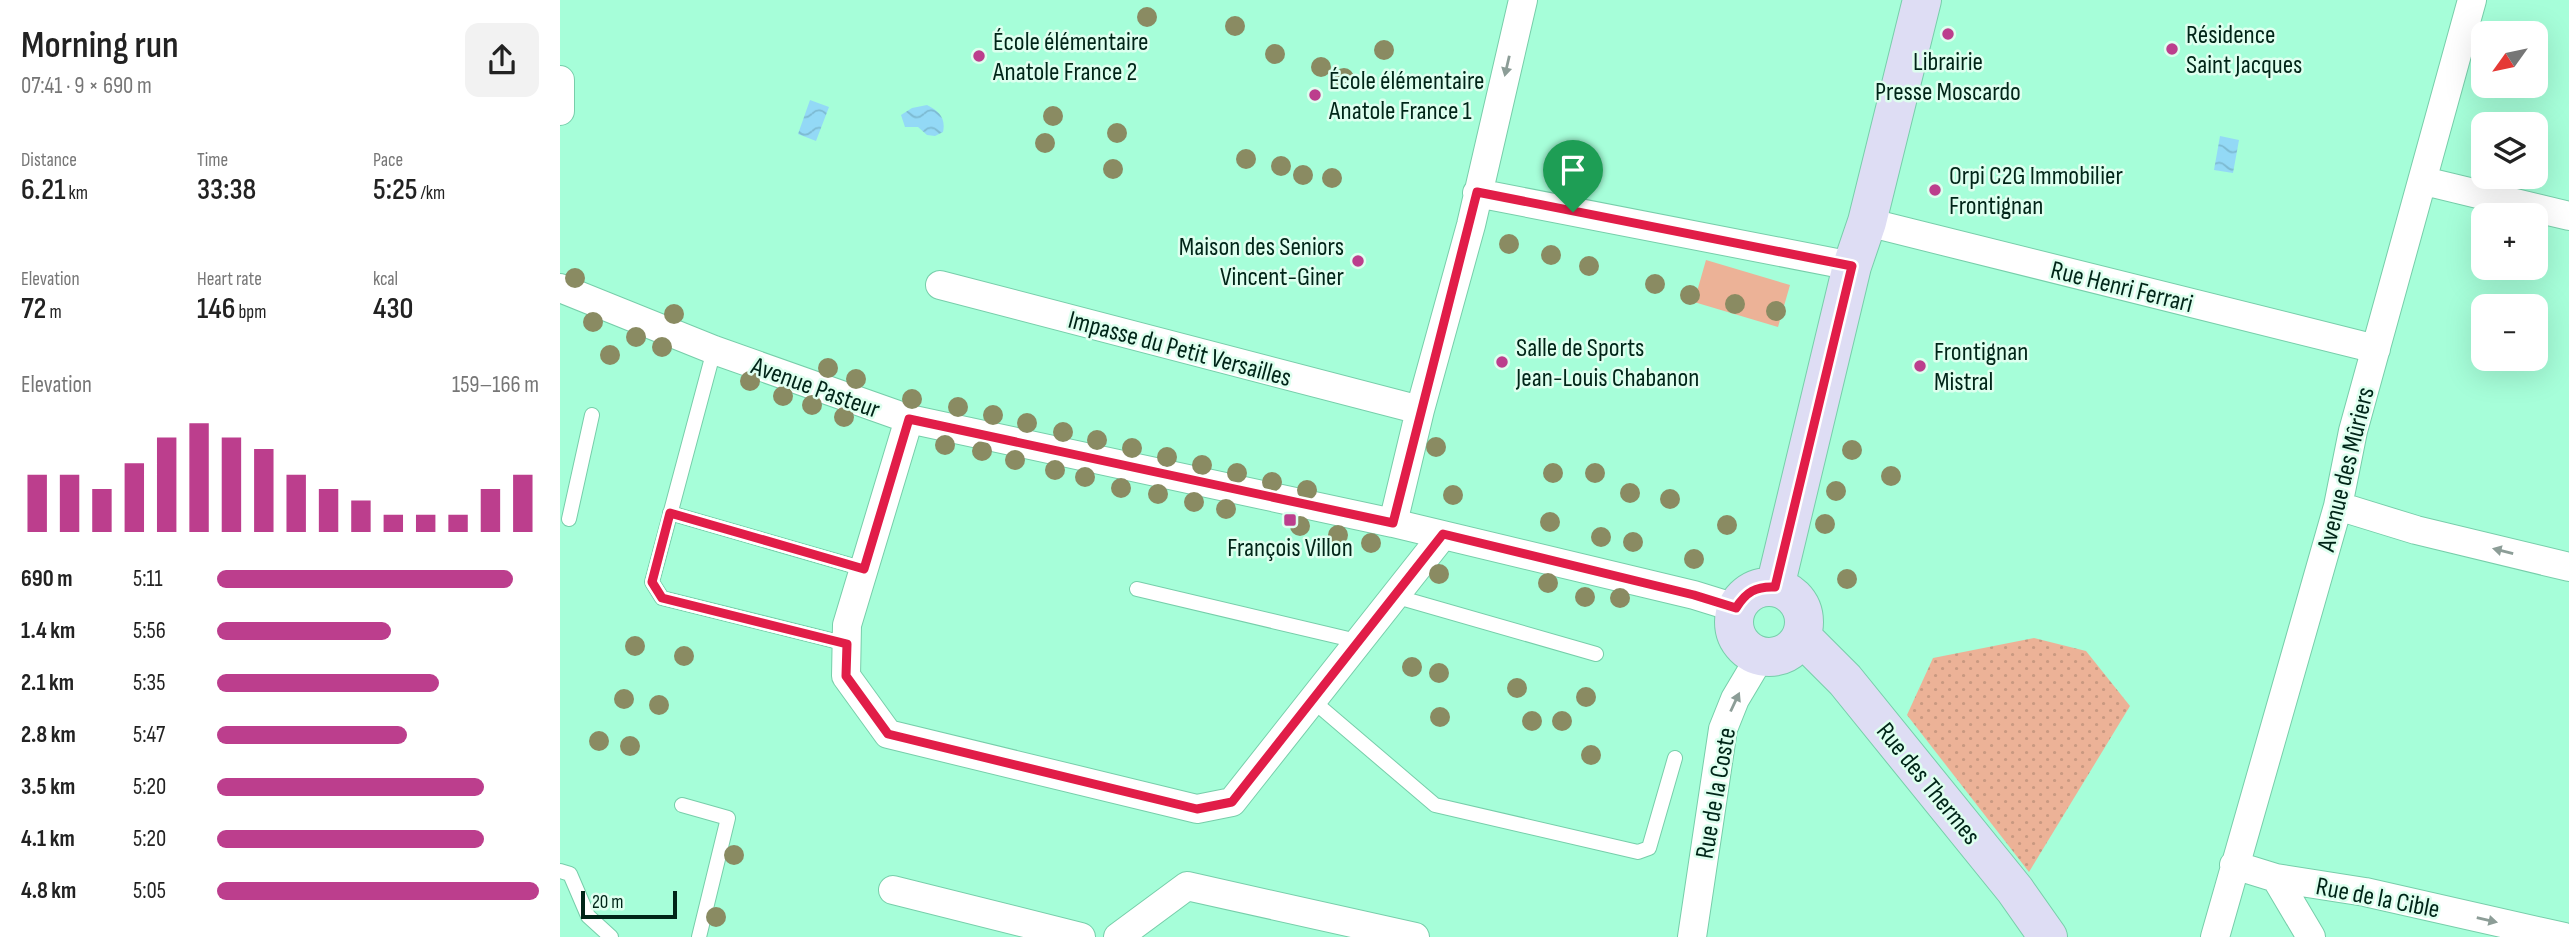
<!DOCTYPE html>
<html lang="en">
<head>
<meta charset="utf-8">
<style>
  body { margin:0; font-family:"Sofia Sans Condensed",sans-serif; background:#f2f2f2; color:#222; height:100vh; display:flex; flex-direction:column; font-size:26px; white-space:nowrap }
  * { box-sizing:border-box; margin:0 }
  p { font-size:23px; color:#767676 }
  .icon { flex:none; width:38px; height:38px; fill:none; stroke:currentColor; stroke-width:2; stroke-linecap:round; stroke-linejoin:round }
  .map { position:relative; flex:1; overflow:hidden }
  .drawer { display:flex; flex-direction:column; background:#fff; width:560px }
  .drawer>* { flex:none }
  .needle { width:46px; rotate:237deg }
  .buttons { position:absolute; left:1911px; top:21px; display:grid; gap:14px }
  .buttons a { display:grid; place-items:center; width:77px; height:77px; border-radius:14px; background:#fff; box-shadow:0 7px 28px #0002; font-size:35px }
  .scale { position:absolute; left:21px; bottom:18px; width:96px; box-sizing:border-box; padding-left:7px; border:4px solid #002518; border-top:0; font-size:19px; line-height:24px; white-space:nowrap; color:#002518; -webkit-text-stroke:5px #deffef; paint-order:stroke }
  .pin { position:absolute; display:grid; place-items:center; width:60px; height:60px; color:#fff; margin:-72px -30px; border-radius:50% 50% 50% 0; rotate:-45deg; box-shadow:0 0 7px #0007 }
  .pin .icon { rotate:45deg }
  .round { display:grid; place-items:center; flex:none; width:74px; height:74px; border-radius:14px; background:#f2f2f2 }
  .overview { display:flex; align-items:center; justify-content:space-between; height:119px; padding:0 21px }
  h1 { font-size:38px; font-weight:600; line-height:52px }
  .figures { display:grid; grid-template-columns:repeat(3,1fr); gap:10px; height:119px; padding:7px 21px }
  .figures div { display:grid; align-content:center }
  .figures b { font-size:30px; font-weight:600 }
  .figures small { font-size:19px; font-weight:400 }
  .figures p { font-size:19px }
  .chart { height:196px; padding:14px 21px }
  .chart p { display:flex; justify-content:space-between }
  .chart svg { width:100%; height:126px; margin-top:7px; stroke:#bc3e8d; stroke-width:6 }
  ul { padding:0 21px; list-style:none; font-size:23px }
  li { display:grid; grid-template-columns:112px 84px 1fr; align-items:center; height:52px }
  li i { height:18px; border-radius:9px; background:#bc3e8d }
  main { display:flex; flex:1; min-height:0 }
  .map>svg:first-child { display:block }
</style>
</head>
<body>
<main>
<section class="drawer">
<div class="overview"><div><h1>Morning run</h1><p>07:41 · 9 × 690 m</p></div><a class="round"><svg class="icon" aria-label="share" viewBox="0 0 24 24"><path d="M12 15V3M7 8l5-5 5 5M5 13v7h14v-7"/></svg></a></div>
<div class="figures">
<div><p>Distance</p><b>6.21<small> km</small></b></div>
<div><p>Time</p><b>33:38</b></div>
<div><p>Pace</p><b>5:25<small> /km</small></b></div>
</div>
<div class="figures">
<div><p>Elevation</p><b>72<small> m</small></b></div>
<div><p>Heart rate</p><b>146<small> bpm</small></b></div>
<div><p>kcal</p><b>430</b></div>
</div>
<div class="chart"><p><span>Elevation</span>159–166 m</p>
<svg viewBox="0 0 160 44" preserveAspectRatio="none"><path d="M5 44V24M15 44V24M25 44V29M35 44V20M45 44V11M55 44V6M65 44V11M75 44V15M85 44V24M95 44V29M105 44V33M115 44V38M125 44V38M135 44V38M145 44V29M155 44V24"/></svg>
</div>
<ul>
<li><b>690 m</b>5:11<i style="width:92%"></i></li>
<li><b>1.4 km</b>5:56<i style="width:54%"></i></li>
<li><b>2.1 km</b>5:35<i style="width:69%"></i></li>
<li><b>2.8 km</b>5:47<i style="width:59%"></i></li>
<li><b>3.5 km</b>5:20<i style="width:83%"></i></li>
<li><b>4.1 km</b>5:20<i style="width:83%"></i></li>
<li><b>4.8 km</b>5:05<i style="width:100%"></i></li>
</ul>
</section>
<div class="map">
<svg width="2009" height="937" viewBox="0 0 2009 937">
  <defs>
    <pattern id="grass-dots" width="8" height="8" patternUnits="userSpaceOnUse" patternTransform="scale(1.75)"><rect width="8" height="8" fill="#ecb297"/><path d="M2 2h.1M6 6h.1" fill="none" stroke="#c99981" stroke-width="1.8" stroke-linecap="round"/></pattern>
    <pattern id="water-waves" width="16" height="10" patternUnits="userSpaceOnUse" patternTransform="scale(1.75)"><rect width="16" height="10" fill="#93d9f6"/><path d="M0 5q4-4 8 0t8 0" fill="none" stroke="#7dbad2"/></pattern>
  </defs>
  <rect width="100%" height="100%" fill="#a6fed9"/>
  <path fill="url(#grass-dots)" d="M1474,638L1526,651L1570,706L1469,872L1347,715L1373,658Z"/>
  <path fill="#ecb297" d="M1146,260L1230,285L1218,327L1134,302Z"/>
  <path fill="url(#water-waves)" d="M250,100L269,107L256,141L238,134Z
    M367,105C379,111 386,118 383,132L375,136L367,135L358,127H345L341,115L352,108Z
    M1660,136L1679,140L1673,173L1654,170Z"/>
  <g fill="none" stroke-linecap="round" stroke-linejoin="round">
    <defs>
      <path id="service" d="M154,350L92,582L102,598L287,644
        M110,513L304,569
        M9,519L32,415
        M577,589L797,641
        M834,596L1036,654
        M752,700L875,805L1078,852L1089,848L1115,758
        M122,805L168,818L139,937
        M0,871L10,874L28,916L51,937"/>
      <path id="minor" d="M0,80V111
        M1864,181L2009,216
        M917,193L1292,266
        M1307,222L1816,349
        M380,285L860,410
        M0,288L154,350L349,419L833,523L1134,595L1176,608
        M349,419L287,625L286,676L328,734L637,809L672,802L883,535
        M1778,506L1856,530L2009,567
        M833,523L860,410L911,225L963,0
        M1674,865L1716,878L1805,892L2004,937
        M1716,878L1751,937
        M333,890L521,937
        M558,937L627,886L855,937
        M1132,937L1163,729L1175,699L1200,657
        M1655,937L1778,506L1793,431L1912,0"/>
      <path id="secondary" d="M1174 622a35 35 0 1 1 70 0a35 35 0 1 1-70 0Z
        M1215,587L1292,266L1307,222L1362,0
        M1242,637L1285,680L1455,890L1488,937"/>
    </defs>
    <use href="#service" stroke="#77ceaa" stroke-width="16"/>
    <use href="#minor" stroke="#77ceaa" stroke-width="30"/>
    <use href="#secondary" stroke="#77ceaa" stroke-width="40"/>
    <use href="#service" stroke="#fff" stroke-width="14"/>
    <use href="#minor" stroke="#fff" stroke-width="28"/>
    <use href="#secondary" stroke="#deddf4" stroke-width="38"/>
  </g>
  <g fill="#8a8b62">
    <circle cx="587" cy="17" r="10"/>
    <circle cx="675" cy="26" r="10"/>
    <circle cx="824" cy="50" r="10"/>
    <circle cx="715" cy="54" r="10"/>
    <circle cx="761" cy="67" r="10"/>
    <circle cx="784" cy="78" r="10"/>
    <circle cx="493" cy="116" r="10"/>
    <circle cx="557" cy="133" r="10"/>
    <circle cx="485" cy="143" r="10"/>
    <circle cx="686" cy="159" r="10"/>
    <circle cx="721" cy="166" r="10"/>
    <circle cx="553" cy="169" r="10"/>
    <circle cx="743" cy="175" r="10"/>
    <circle cx="772" cy="178" r="10"/>
    <circle cx="949" cy="244" r="10"/>
    <circle cx="991" cy="255" r="10"/>
    <circle cx="1029" cy="266" r="10"/>
    <circle cx="15" cy="278" r="10"/>
    <circle cx="1095" cy="284" r="10"/>
    <circle cx="1130" cy="295" r="10"/>
    <circle cx="1175" cy="304" r="10"/>
    <circle cx="1216" cy="311" r="10"/>
    <circle cx="114" cy="314" r="10"/>
    <circle cx="33" cy="322" r="10"/>
    <circle cx="76" cy="337" r="10"/>
    <circle cx="102" cy="347" r="10"/>
    <circle cx="50" cy="355" r="10"/>
    <circle cx="268" cy="368" r="10"/>
    <circle cx="296" cy="379" r="10"/>
    <circle cx="190" cy="381" r="10"/>
    <circle cx="223" cy="396" r="10"/>
    <circle cx="352" cy="399" r="10"/>
    <circle cx="252" cy="405" r="10"/>
    <circle cx="398" cy="407" r="10"/>
    <circle cx="433" cy="415" r="10"/>
    <circle cx="284" cy="417" r="10"/>
    <circle cx="467" cy="423" r="10"/>
    <circle cx="503" cy="432" r="10"/>
    <circle cx="537" cy="440" r="10"/>
    <circle cx="385" cy="445" r="10"/>
    <circle cx="876" cy="447" r="10"/>
    <circle cx="572" cy="448" r="10"/>
    <circle cx="1292" cy="450" r="10"/>
    <circle cx="422" cy="451" r="10"/>
    <circle cx="607" cy="457" r="10"/>
    <circle cx="455" cy="460" r="10"/>
    <circle cx="642" cy="465" r="10"/>
    <circle cx="495" cy="470" r="10"/>
    <circle cx="677" cy="473" r="10"/>
    <circle cx="993" cy="473" r="10"/>
    <circle cx="1035" cy="473" r="10"/>
    <circle cx="1331" cy="476" r="10"/>
    <circle cx="525" cy="477" r="10"/>
    <circle cx="712" cy="482" r="10"/>
    <circle cx="561" cy="488" r="10"/>
    <circle cx="747" cy="490" r="10"/>
    <circle cx="1276" cy="491" r="10"/>
    <circle cx="1070" cy="493" r="10"/>
    <circle cx="598" cy="494" r="10"/>
    <circle cx="893" cy="495" r="10"/>
    <circle cx="1110" cy="499" r="10"/>
    <circle cx="634" cy="502" r="10"/>
    <circle cx="666" cy="509" r="10"/>
    <circle cx="990" cy="522" r="10"/>
    <circle cx="1265" cy="524" r="10"/>
    <circle cx="1167" cy="525" r="10"/>
    <circle cx="740" cy="526" r="10"/>
    <circle cx="778" cy="535" r="10"/>
    <circle cx="1041" cy="537" r="10"/>
    <circle cx="1073" cy="542" r="10"/>
    <circle cx="811" cy="543" r="10"/>
    <circle cx="1134" cy="559" r="10"/>
    <circle cx="879" cy="574" r="10"/>
    <circle cx="1287" cy="579" r="10"/>
    <circle cx="988" cy="583" r="10"/>
    <circle cx="1025" cy="597" r="10"/>
    <circle cx="1060" cy="598" r="10"/>
    <circle cx="75" cy="646" r="10"/>
    <circle cx="124" cy="656" r="10"/>
    <circle cx="852" cy="667" r="10"/>
    <circle cx="879" cy="673" r="10"/>
    <circle cx="957" cy="688" r="10"/>
    <circle cx="1026" cy="697" r="10"/>
    <circle cx="64" cy="699" r="10"/>
    <circle cx="99" cy="705" r="10"/>
    <circle cx="880" cy="717" r="10"/>
    <circle cx="972" cy="721" r="10"/>
    <circle cx="1002" cy="721" r="10"/>
    <circle cx="39" cy="741" r="10"/>
    <circle cx="70" cy="746" r="10"/>
    <circle cx="1031" cy="755" r="10"/>
    <circle cx="174" cy="855" r="10"/>
    <circle cx="156" cy="917" r="10"/>
  </g>
  <defs><path id="oneway-solid" d="M-6-.8H1V-3.2L6.5 0L1 3.2V.8H-6Z" transform="scale(1.75)"/></defs>
  <g fill="#8c9d97">
    <use href="#oneway-solid" transform="translate(947 66) rotate(103)"/>
    <use href="#oneway-solid" transform="translate(1943 551) rotate(-166)"/>
    <use href="#oneway-solid" transform="translate(1175 702) rotate(-65)"/>
    <use href="#oneway-solid" transform="translate(1927 920) rotate(13)"/>
  </g>
  <g fill="none" stroke-linecap="round" stroke-linejoin="round">
    <defs>
      <path id="route" d="M917,192L1292,266L1215,587C1196,586 1186,592 1176,608L1134,595L883,534L672,802L637,809L328,734L286,676L287,644L102,598L92,582L110,513L304,569L349,419L833,523Z"/>
    </defs>
    <use href="#route" stroke="#fff" stroke-width="14"/>
    <use href="#route" stroke="#e11d48" stroke-width="9"/>
  </g>
  <g fill="#bc3e8d" stroke="#deffef" stroke-width="2.5">
    <circle cx="1388" cy="34" r="7"/>
    <circle cx="1612" cy="49" r="7"/>
    <circle cx="419" cy="56" r="7"/>
    <circle cx="755" cy="95" r="7"/>
    <circle cx="1375" cy="190" r="7"/>
    <circle cx="798" cy="261" r="7"/>
    <circle cx="942" cy="362" r="7"/>
    <circle cx="1360" cy="366" r="7"/>
    <rect x="723" y="513" width="14" height="14" rx="3.5"/>
  </g>
  <g text-anchor="middle" stroke-width="5" stroke-linejoin="round" paint-order="stroke">
    <g font-size="26" fill="#002518" stroke="#deffef" text-anchor="start">
      <text x="1626" y="43">Résidence<tspan x="1626" dy="30">Saint Jacques</tspan></text>
      <text x="433" y="50">École élémentaire<tspan x="433" dy="30">Anatole France 2</tspan></text>
      <text x="1388" y="70" text-anchor="middle">Librairie<tspan x="1388" dy="30">Presse Moscardo</tspan></text>
      <text x="769" y="89">École élémentaire<tspan x="769" dy="30">Anatole France 1</tspan></text>
      <text x="1389" y="184">Orpi C2G Immobilier<tspan x="1389" dy="30">Frontignan</tspan></text>
      <text x="784" y="255" text-anchor="end">Maison des Seniors<tspan x="784" dy="30">Vincent-Giner</tspan></text>
      <text x="956" y="356">Salle de Sports<tspan x="956" dy="30">Jean-Louis Chabanon</tspan></text>
      <text x="1374" y="360">Frontignan<tspan x="1374" dy="30">Mistral</tspan></text>
      <text x="730" y="556" text-anchor="middle">François Villon</text>
    </g>
    <g font-size="26" fill="#002518" stroke="#deffef">
      <text transform="translate(1562 286) rotate(14)" y="9">Rue Henri Ferrari</text>
      <text transform="translate(620 348) rotate(15)" y="9">Impasse du Petit Versailles</text>
      <text transform="translate(256 387) rotate(20)" y="9">Avenue Pasteur</text>
      <text transform="translate(1785 469) rotate(-76)" y="9">Avenue des Mûriers</text>
      <text transform="translate(1369 783) rotate(51)" y="9">Rue des Thermes</text>
      <text transform="translate(1155 793) rotate(-80)" y="9">Rue de la Coste</text>
      <text transform="translate(1818 897) rotate(11)" y="9">Rue de la Cible</text>
    </g>
  </g>
</svg>
<div class="buttons">
<a><svg class="needle" viewBox="-14 -14 28 28"><path d="M0-13l5 13h-10z" fill="#e53935"/><path d="M0 13l5-13h-10z" fill="#767676"/></svg></a>
<a><svg class="icon" aria-label="layers" viewBox="0 0 24 24"><path d="M12 4l9 5-9 5-9-5zM3 14l9 5 9-5"/></svg></a>
<a>+</a>
<a>−</a>
</div>
<div class="scale">20 m</div>
<div class="pin" style="left:1013px;top:212px;background:#1e9e55"><svg class="icon" aria-label="arrive" viewBox="0 0 24 24"><path d="M6 21V4h12l-3 4 3 4H6"/></svg></div>
</div>
</main>
</body>
</html>
